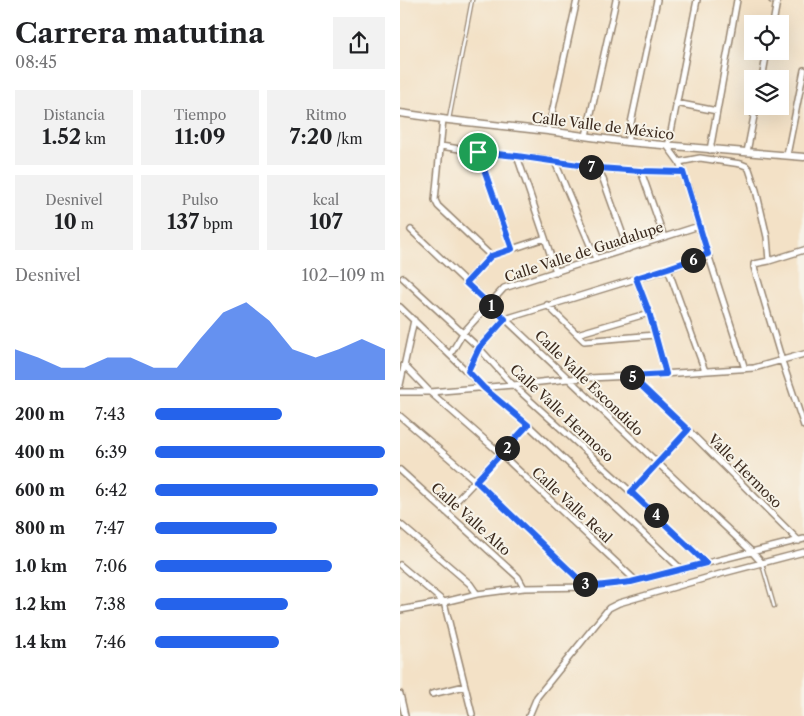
<!DOCTYPE html>
<html lang="es">
<head>
<meta charset="utf-8">
<style>
  body { margin:0; font-family:"Libre Caslon Text",serif; background:#f2f2f2; color:#202124; height:100vh; display:flex; flex-direction:column; font-size:19px; white-space:nowrap }
  * { box-sizing:border-box; margin:0 }
  p { font-size:16px; color:#757577 }
  .icon { flex:none; width:28px; height:28px; fill:none; stroke:currentColor; stroke-width:2; stroke-linecap:round; stroke-linejoin:round }
  .map { position:relative; flex:1; overflow:hidden }
  .drawer { display:flex; flex-direction:column; background:#fff; width:400px }
  .drawer>* { flex:none }
  .fabs { position:absolute; left:344px; top:15px; display:grid; gap:10px }
  .fabs a { display:grid; place-items:center; width:45px; height:45px; border-radius:0px; background:#fff; box-shadow:0 5px 20px #0002; font-size:25px }
  .pin { position:absolute; display:grid; place-items:center; width:42px; height:42px; color:#fff; margin:-21px; border:2px solid #fff; border-radius:50%; box-shadow:0 1px 5px #0007 }
  .km { position:absolute; width:25px; height:25px; margin:-12px; border-radius:50%; background:#222; color:#fff; font-size:14px; line-height:25px; text-align:center }
  .round { display:grid; place-items:center; flex:none; width:52px; height:52px; border-radius:0px; background:#f2f2f2 }
  .overview { display:flex; align-items:center; justify-content:space-between; height:85px; padding:0 15px }
  h1 { font-size:28px; font-weight:700; line-height:38px }
  .stats { display:grid; grid-template-columns:repeat(3,1fr); gap:8px; height:85px; padding:5px 15px }
  .stats div { display:grid; align-content:center; border-radius:0px; background:#f2f2f2; text-align:center }
  .stats b { font-size:21px; font-weight:700 }
  .stats small { font-size:14px; font-weight:400 }
  .stats p { font-size:14px }
  .chart { height:140px; padding:10px 15px }
  .chart p { display:flex; justify-content:space-between }
  .chart svg { width:100%; height:90px; margin-top:5px; fill:#2563eb; opacity:.7 }
  ul { padding:0 15px; list-style:none; font-size:16px }
  li { display:grid; grid-template-columns:80px 60px 1fr; align-items:center; height:38px }
  li i { height:12px; border-radius:6px; background:#2563eb }
  main { display:flex; flex:1; min-height:0 }
  .map>svg:first-child { display:block }
</style>
</head>
<body>
<main>
<section class="drawer">
<div class="overview"><div><h1>Carrera matutina</h1><p>08:45</p></div><a class="round"><svg class="icon" aria-label="share" viewBox="0 0 24 24"><path d="M12 15V3M7 8l5-5 5 5M5 13v7h14v-7"/></svg></a></div>
<div class="stats">
<div><p>Distancia</p><b>1.52<small> km</small></b></div>
<div><p>Tiempo</p><b>11:09</b></div>
<div><p>Ritmo</p><b>7:20<small> /km</small></b></div>
</div>
<div class="stats">
<div><p>Desnivel</p><b>10<small> m</small></b></div>
<div><p>Pulso</p><b>137<small> bpm</small></b></div>
<div><p>kcal</p><b>107</b></div>
</div>
<div class="chart"><p><span>Desnivel</span>102–109 m</p>
<svg viewBox="0 0 160 44" preserveAspectRatio="none"><path d="M0 44V29L10 33L20 38L30 38L40 33L50 33L60 38L70 38L80 24L90 11L100 6L110 15L120 29L130 33L140 29L150 24L160 29V44z"/></svg>
</div>
<ul>
<li><b>200 m</b>7:43<i style="width:55%"></i></li>
<li><b>400 m</b>6:39<i style="width:100%"></i></li>
<li><b>600 m</b>6:42<i style="width:97%"></i></li>
<li><b>800 m</b>7:47<i style="width:53%"></i></li>
<li><b>1.0 km</b>7:06<i style="width:77%"></i></li>
<li><b>1.2 km</b>7:38<i style="width:58%"></i></li>
<li><b>1.4 km</b>7:46<i style="width:54%"></i></li>
</ul>
</section>
<div class="map">
<svg width="404" height="716" viewBox="0 0 404 716">
  <rect width="100%" height="100%" fill="#f7f3e8"/>
  <filter id="ink" filterUnits="userSpaceOnUse"><feTurbulence type="fractalNoise" baseFrequency=".02" numOctaves="2"/><feDisplacementMap in="SourceGraphic" scale="10" xChannelSelector="R" yChannelSelector="G"/><feConvolveMatrix kernelMatrix="1 2 1 2 8 2 1 2 1" color-interpolation-filters="sRGB"/></filter>
  <filter id="wash" filterUnits="userSpaceOnUse"><feTurbulence type="fractalNoise" baseFrequency=".0096" numOctaves="4" result="noise"/><feDisplacementMap in="SourceGraphic" scale="20" xChannelSelector="R" yChannelSelector="G"/><feGaussianBlur stdDeviation="1.12" result="paint"/><feColorMatrix in="noise" values="0 0 0 0 0 0 0 0 0 0 0 0 0 0 0 0 0 1.4 0 .05"/><feComposite in="paint" operator="in"/></filter>
  <g filter="url(#wash)">
    <rect width="100%" height="100%" fill="#f3e1c6"/>
  </g>
  <g filter="url(#ink)">
    <g fill="none" stroke-linecap="round" stroke-linejoin="round">
      <defs>
        <path id="service" d="M49,119L72,0
          M362,564L374,606"/>
        <path id="minor" d="M297,0L268,147L279,162L283,172L299,226L345,369
          M372,0L377,1L373,24
          M362,79L367,51
          M276,103L317,111
          M43,119L35,200L38,206L91,256
          M148,131L177,0
          M186,136L216,0
          M227,142L257,0
          M41,146L78,152L117,156L199,168L241,171L283,172
          M310,150L337,0
          M78,152L112,249
          M347,152L356,106
          M387,155L404,70
          M117,156L145,238L156,272
          M155,162L196,259
          M279,162L300,158L341,164L346,166L349,169L356,190L367,237L369,261L354,264V267L382,361L404,426
          M199,168L228,249
          M241,171L264,237
          M11,230L352,552L362,563
          M369,261L404,250
          M268,269L305,371
          M3,278L79,348L113,385L231,492L306,563
          M236,278L249,313L266,374
          M66,283L91,256L145,238
          M147,305L184,341L255,335
          M0,307L84,388L128,425L281,569
          M177,334L249,313
          M50,355L63,333L104,288L299,226
          M4,365L30,392L101,454L236,581
          M67,371L79,348L105,319L268,269L308,254
          M231,376L288,430L399,541
          M0,385L14,320
          M0,392H30L113,385L168,379L231,376L354,368L404,354
          M0,416L76,481L187,587
          M0,470L118,577L124,588
          M231,492L288,430
          M46,512L128,425
          M0,524L70,584L77,594
          M0,565L44,602
          M44,602L72,714
          M0,610L44,602L77,594L124,588L192,587L231,582L404,539
          M0,694L5,716
          M32,694L65,686
          M129,716L137,697L209,608L219,603L320,574L404,552"/>
        <path id="tertiary" d="M0,113L49,120L148,131L227,142L404,157"/>
      </defs>
      <use href="#service" stroke="#978672" stroke-width="5"/>
      <use href="#minor" stroke="#978672" stroke-width="8"/>
      <use href="#tertiary" stroke="#978672" stroke-width="9"/>
      <use href="#service" stroke="#fff" stroke-width="2.5"/>
      <use href="#minor" stroke="#fff" stroke-width="5"/>
      <use href="#tertiary" stroke="#fff" stroke-width="6"/>
    </g>
  </g>
  <g fill="none" stroke-linecap="round" stroke-linejoin="round" filter="url(#ink)">
    <defs>
      <path id="route" d="M78,152L117,156L199,168L241,171L283,172L308,254L268,268L236,278L249,312L266,374L231,376L288,430L231,492L306,563L231,582L187,587L76,481L128,425L84,388L68,371L79,348L105,319L66,283L91,256L112,249Z"/>
    </defs>
    <use href="#route" stroke="#fff" stroke-width="10"/>
    <use href="#route" stroke="#2563eb" stroke-width="6"/>
  </g>
  <g text-anchor="middle" stroke-width="4" stroke-linejoin="round" paint-order="stroke">
    <g font-size="14" fill="#3b2a1e" stroke="#f7f3e8">
      <text transform="translate(203 126) rotate(7)" y="5">Calle Valle de México</text>
      <text transform="translate(184 252) rotate(-18)" y="5">Calle Valle de Guadalupe</text>
      <text transform="translate(189 383) rotate(44)" y="5">Calle Valle Escondido</text>
      <text transform="translate(162 413) rotate(43)" y="5">Calle Valle Hermoso</text>
      <text transform="translate(345 471) rotate(45)" y="5">Valle Hermoso</text>
      <text transform="translate(172 505) rotate(43)" y="5">Calle Valle Real</text>
      <text transform="translate(71 519) rotate(42)" y="5">Calle Valle Alto</text>
    </g>
  </g>
</svg>
<div class="fabs">
<a><svg class="icon" aria-label="locate" viewBox="0 0 24 24"><circle cx="12" cy="12" r="6"/><path d="M12 2v4M12 18v4M2 12h4M18 12h4"/></svg></a>
<a><svg class="icon" aria-label="layers" viewBox="0 0 24 24"><path d="M12 4l9 5-9 5-9-5zM3 14l9 5 9-5"/></svg></a>
</div>
<div class="pin" style="left:78px;top:152px;background:#1e9e55"><svg class="icon" aria-label="arrive" viewBox="0 0 24 24"><path d="M6 21V4h12l-3 4 3 4H6"/></svg></div>
<b class="km" style="left:91px;top:306px">1</b>
<b class="km" style="left:107px;top:448px">2</b>
<b class="km" style="left:185px;top:584px">3</b>
<b class="km" style="left:256px;top:515px">4</b>
<b class="km" style="left:232px;top:377px">5</b>
<b class="km" style="left:293px;top:260px">6</b>
<b class="km" style="left:191px;top:167px">7</b>
</div>
</main>
</body>
</html>
